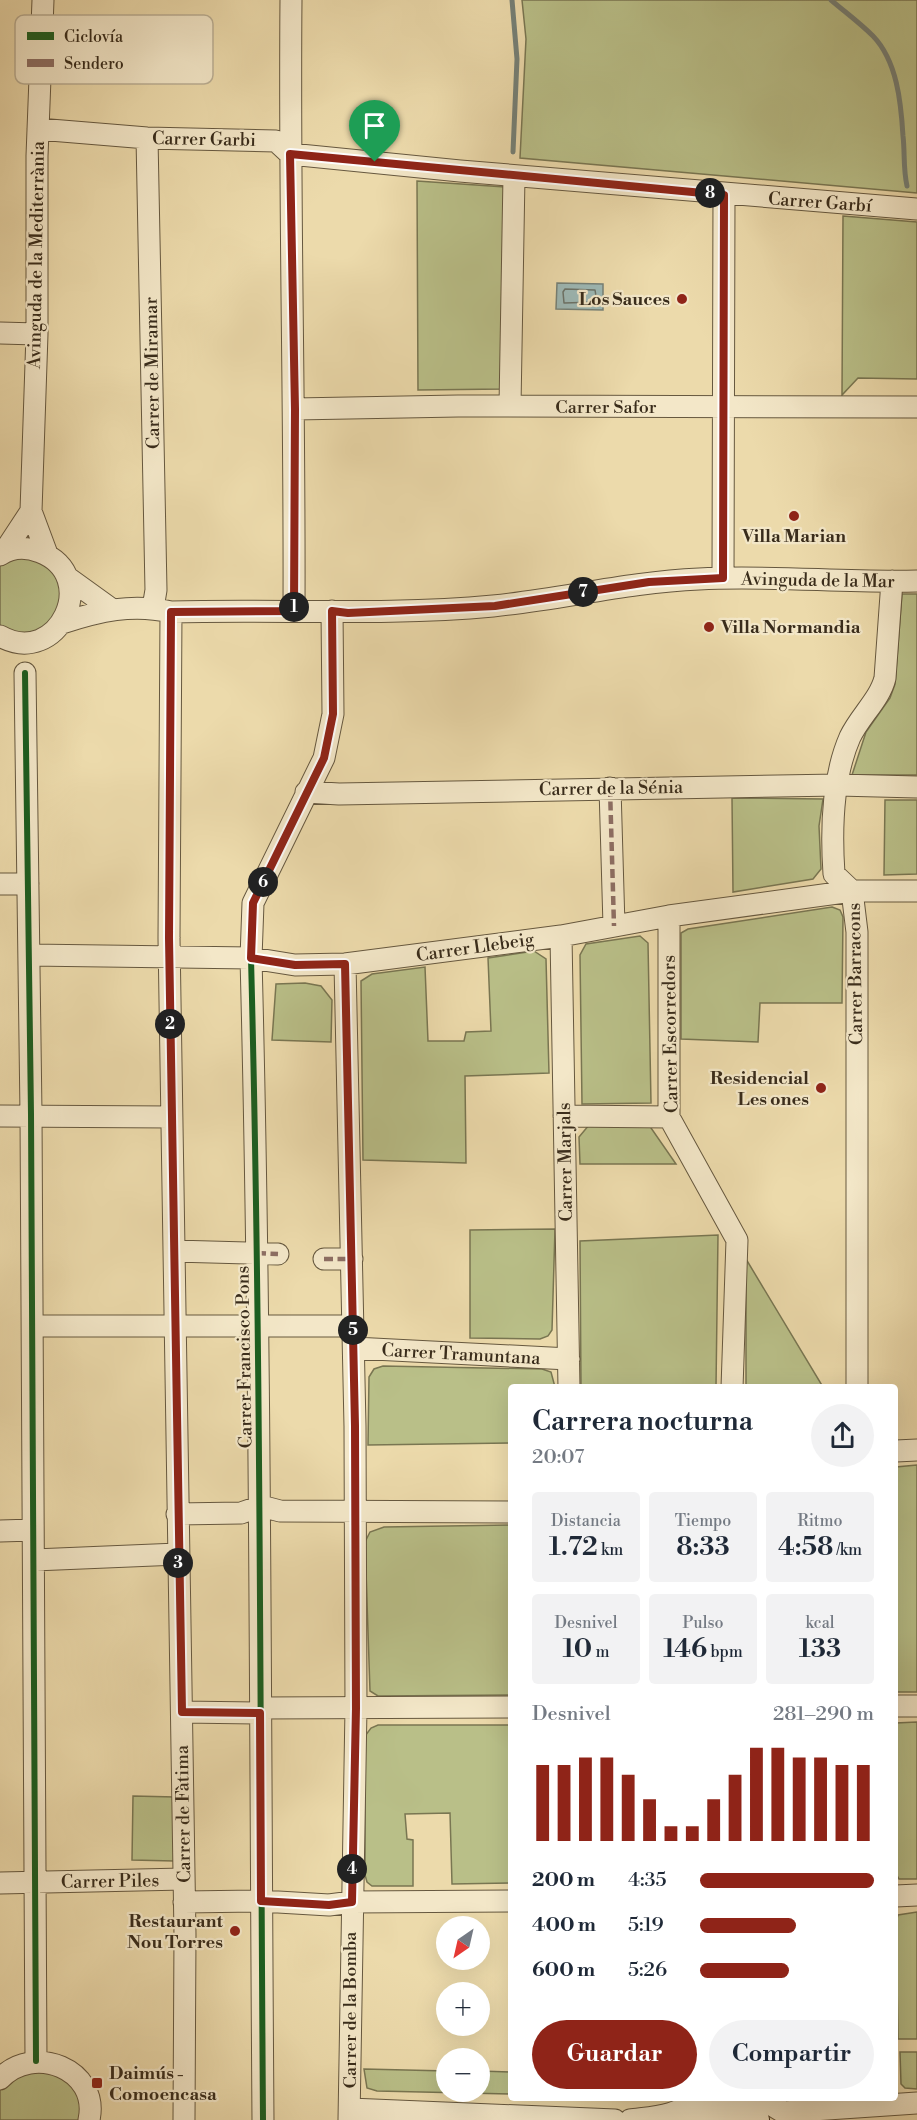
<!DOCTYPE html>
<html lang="es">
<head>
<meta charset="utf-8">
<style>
  body { margin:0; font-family:"Libre Bodoni",serif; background:#f2f2f3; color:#1f2937; height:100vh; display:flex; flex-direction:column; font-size:22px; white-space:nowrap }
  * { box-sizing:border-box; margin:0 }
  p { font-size:20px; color:#747a83 }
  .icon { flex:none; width:33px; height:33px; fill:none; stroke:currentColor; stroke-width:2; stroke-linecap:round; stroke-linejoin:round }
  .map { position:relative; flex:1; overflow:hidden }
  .details { position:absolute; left:508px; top:1384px; width:390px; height:717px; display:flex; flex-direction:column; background:#fff; border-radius:6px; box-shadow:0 6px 24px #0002 }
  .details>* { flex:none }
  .needle { width:39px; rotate:214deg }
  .fabs { position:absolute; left:436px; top:1916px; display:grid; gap:12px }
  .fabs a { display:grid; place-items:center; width:54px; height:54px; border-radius:50%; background:#fff; box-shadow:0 6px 24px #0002; font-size:30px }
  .pin { position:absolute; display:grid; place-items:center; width:51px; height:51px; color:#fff; margin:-62px -26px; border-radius:50% 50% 50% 0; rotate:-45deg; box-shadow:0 0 6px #0007 }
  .pin .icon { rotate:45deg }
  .km { position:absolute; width:30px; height:30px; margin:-15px; border-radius:50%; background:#222; color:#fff; font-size:16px; line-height:30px; text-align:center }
  .round { display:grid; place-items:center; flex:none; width:63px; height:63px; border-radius:32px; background:#f2f2f3 }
  .headline { display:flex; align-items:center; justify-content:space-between; height:102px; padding:0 24px }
  h1 { font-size:27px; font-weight:600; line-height:45px }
  .figures { display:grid; grid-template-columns:repeat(3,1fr); gap:9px; height:102px; padding:6px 24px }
  .figures div { display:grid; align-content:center; border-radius:6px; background:#f2f2f3; text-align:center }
  .figures b { font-size:26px; font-weight:600 }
  .figures small { font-size:16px; font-weight:400 }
  .figures p { font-size:16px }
  .chart { height:168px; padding:12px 24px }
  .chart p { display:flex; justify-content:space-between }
  .chart svg { width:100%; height:108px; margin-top:6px; stroke:#8f2418; stroke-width:6 }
  .action { display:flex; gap:12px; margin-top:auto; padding:12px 24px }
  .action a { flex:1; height:69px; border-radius:36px; background:#8f2418; color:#fff; font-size:24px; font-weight:600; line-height:69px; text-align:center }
  .action a+a { background:#f2f2f3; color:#1f2937 }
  ul { padding:0 24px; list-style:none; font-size:20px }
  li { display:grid; grid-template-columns:96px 72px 1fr; align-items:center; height:45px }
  li i { height:15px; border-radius:8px; background:#8f2418 }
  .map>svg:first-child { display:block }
</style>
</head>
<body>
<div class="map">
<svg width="917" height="2120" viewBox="0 0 917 2120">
  <rect width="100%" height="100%" fill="#ecdaab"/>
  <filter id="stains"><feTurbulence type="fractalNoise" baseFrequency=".00333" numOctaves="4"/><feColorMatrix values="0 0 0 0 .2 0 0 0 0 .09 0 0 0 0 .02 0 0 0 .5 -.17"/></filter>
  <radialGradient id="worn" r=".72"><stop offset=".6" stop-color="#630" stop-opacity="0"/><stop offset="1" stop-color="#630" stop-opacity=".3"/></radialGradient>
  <path fill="#b9bf88" stroke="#797652" stroke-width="1.5" d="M522,0H917V193L520,158L526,39Z
    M417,181L505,187L504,389L418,390Z
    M843,216L917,222V379L858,378L842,395Z
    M18,548L67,577L55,631L0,636V555Z
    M902,594H917V775H852L866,732L890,698L895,684Z
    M732,798L823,799L819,826L821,869L813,879L733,892Z
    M885,800H917V874L884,875Z
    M832,907L840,910L843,917L842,1003H760L758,1042L681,1039V933L688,929Z
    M640,936L648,943L651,1103L582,1104L580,955L586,944Z
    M534,951L546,959L549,1073L465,1076L466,1163L363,1160L361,981L372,974L425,967L428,1041H464L466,1032L491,1031L488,958Z
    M305,983L321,986L332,1000L331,1042L272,1040L276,984Z
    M589,1125H649L676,1164H580L579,1137Z
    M555,1229L552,1330L548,1336L540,1339L470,1338V1230Z
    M718,1235L716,1387H581L580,1241Z
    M746,1259L823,1387H746Z
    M383,1366L542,1369L551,1372L555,1387L512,1388L511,1443L368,1445L369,1377L374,1369Z
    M917,1465V1692H896V1467Z
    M511,1525V1695L378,1696L370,1691L365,1542L370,1532L384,1527Z
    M917,1722V1879H899L896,1874V1723Z
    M378,1725H511V1883L452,1884L450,1813L405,1814L407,1839L413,1840V1886H372L367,1882L365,1875V1736L371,1728Z
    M133,1796L175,1797L174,1861L132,1860Z
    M917,1912V2039H898L896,1922L898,1915Z
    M900,2052H917V2089L905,2088L901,2084Z
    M364,2069L447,2071V2091H480V2071L511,2072V2094L377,2091L367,2088Z
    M69,2071L89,2120H0V2079L7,2072Z"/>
  <path fill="#9db8b5" stroke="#758077" stroke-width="1.5" d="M557,283L603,284V310L556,309Z"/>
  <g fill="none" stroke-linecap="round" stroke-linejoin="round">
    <path stroke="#6b7268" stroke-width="1.5" d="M565,289L595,290L597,302L564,303L563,292Z"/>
    <path stroke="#758077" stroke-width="5" d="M512,0L517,59L513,152
      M831,0C845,12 860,23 873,36C897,61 901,102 903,136C905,153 903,168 907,186"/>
    <defs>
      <path id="street" d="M43,0L37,156V334L31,511L47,554
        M291,0C289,204 295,407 294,611
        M38,129L147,138L276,141L290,154L460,171L917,209
        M147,138L156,590L153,608
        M0,333L37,334
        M510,406L514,176
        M295,409L458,406L917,407
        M4,552L31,511
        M0,555C12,547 27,547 40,552C102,576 58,669 0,636
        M67,577L110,608
        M723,578L724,195
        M171,612L169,938L185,1935L184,2120
        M62,623C99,611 132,603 171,612C278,609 385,616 493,606C562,599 629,582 699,579C772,575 844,583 917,581
        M25,673L31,1114L36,2061
        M610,788L614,926
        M306,792L339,794L838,785L917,787
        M0,884H28
        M669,916V1117L737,1240L732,1388
        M561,936L569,1388
        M30,955L251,958L295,965L345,964L561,936L669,916L852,891H917
        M345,964L355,1426L356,1708L349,2120
        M0,1116L171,1117
        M564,1116L669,1117
        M174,1251L278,1254
        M324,1259H352
        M33,1326H353
        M354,1348L569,1359
        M857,1388V932L852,891L834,874C831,830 832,778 850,737C860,716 880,699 885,678L892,581
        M896,1451L917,1450
        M177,1514L241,1513L261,1506L280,1511L512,1512
        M0,1531L33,1530
        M34,1560L178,1554
        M896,1706H917
        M259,1708L512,1707
        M182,1712L260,1713
        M0,1883L184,1879
        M896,1896L917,1895
        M184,1902L261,1901L329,1905L352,1902L512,1901
        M0,2079C33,2043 100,2069 89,2120
        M760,2098L783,2112L917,2103
        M350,2109L615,2120
        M263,2120C260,1733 261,1345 251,958L253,903L324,758L333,714L332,611
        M630,2120C652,2117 680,2117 694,2098"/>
      <path id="secondary" d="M696,2120C715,2107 735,2105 754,2120"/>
    </defs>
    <use href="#street" stroke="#66583f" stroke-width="23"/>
    <use href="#secondary" stroke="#392c1b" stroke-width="32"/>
    <use href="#street" stroke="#f3e7c8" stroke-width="21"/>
    <use href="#secondary" stroke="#f3e7c8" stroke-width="30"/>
    <path stroke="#8d6e63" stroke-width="4.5" stroke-dasharray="9 4.5" stroke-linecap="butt" d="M610,788L614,926
      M257,1253L278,1254
      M324,1259H352"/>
    <defs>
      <path id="cycleway" d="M25,673L31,1114L36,2061
        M263,2120C260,1733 261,1345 251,958L253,903L324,758L333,714L332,611"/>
    </defs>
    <use href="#cycleway" stroke="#f3e7c8" stroke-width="10"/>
    <use href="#cycleway" stroke="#1b5e20" stroke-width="6"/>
  </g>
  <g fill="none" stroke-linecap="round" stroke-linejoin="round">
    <defs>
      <path id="route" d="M290,154L724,195L723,578L649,582L495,606L348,613L332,611L333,714L324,758L253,903L251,958L295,965L345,964L355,1426L356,1708L352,1902L329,1905L261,1901L260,1713L182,1712L169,938L171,612L294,611L295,409Z"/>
    </defs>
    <use href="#route" stroke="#fff" stroke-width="12"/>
    <use href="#route" stroke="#8f2418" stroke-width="8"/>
  </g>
  <g fill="#8f2418" stroke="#f3e7c8" stroke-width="2">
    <circle cx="682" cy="299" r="6"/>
    <circle cx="794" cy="516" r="6"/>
    <circle cx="709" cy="627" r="6"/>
    <circle cx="821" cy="1088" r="6"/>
    <circle cx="235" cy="1931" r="6"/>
    <rect x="91" y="2077" width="12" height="12" rx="3"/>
  </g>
  <g text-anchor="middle" stroke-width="4.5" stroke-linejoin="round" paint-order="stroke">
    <g font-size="18" fill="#392c1b" stroke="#f3e7c8">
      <text transform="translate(204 139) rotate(1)" y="6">Carrer Garbi</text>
      <text transform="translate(820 202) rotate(4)" y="6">Carrer Garbí</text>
      <text transform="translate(36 255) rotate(-89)" y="6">Avinguda de la Mediterrània</text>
      <text transform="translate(152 373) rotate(-91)" y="6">Carrer de Miramar</text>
      <text x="606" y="413">Carrer Safor</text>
      <text transform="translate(818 580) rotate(1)" y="6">Avinguda de la Mar</text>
      <text transform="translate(611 788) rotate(-1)" y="6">Carrer de la Sénia</text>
      <text transform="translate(475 947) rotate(-8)" y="6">Carrer Llebeig</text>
      <text transform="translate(855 974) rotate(-91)" y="6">Carrer Barracons</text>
      <text transform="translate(670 1034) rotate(-91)" y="6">Carrer Escorredors</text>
      <text transform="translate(565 1162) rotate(-91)" y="6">Carrer Marjals</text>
      <text transform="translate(461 1354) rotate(3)" y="6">Carrer Tramuntana</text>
      <text transform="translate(244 1357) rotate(-91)" y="6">Carrer Francisco Pons</text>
      <text transform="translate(183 1814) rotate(-91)" y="6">Carrer de Fàtima</text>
      <text transform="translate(110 1881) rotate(-1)" y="6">Carrer Piles</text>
      <text transform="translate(350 2010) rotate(-90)" y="6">Carrer de la Bomba</text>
    </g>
    <g font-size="18" font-weight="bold" fill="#392c1b" stroke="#f3e7c8" text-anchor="end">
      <text x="670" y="305">Los Sauces</text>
      <text x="794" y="542" text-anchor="middle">Villa Marian</text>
      <text x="721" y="633" text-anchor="start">Villa Normandia</text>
      <text x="809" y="1084">Residencial<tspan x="809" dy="21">Les ones</tspan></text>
      <text x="223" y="1927">Restaurant<tspan x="223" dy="21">Nou Torres</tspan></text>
      <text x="109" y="2079" text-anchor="start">Daimús -<tspan x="109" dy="21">Comoencasa</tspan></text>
    </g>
  </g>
  <rect x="15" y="15" width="198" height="69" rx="9" fill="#f3e7c8" stroke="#bbaf94" stroke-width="1.5"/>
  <rect x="27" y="32" width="27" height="8" fill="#1b5e20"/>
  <rect x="27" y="59" width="27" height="8" fill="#8d6e63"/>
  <g font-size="16" fill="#392c1b">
    <text x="64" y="42">Ciclovía</text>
    <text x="64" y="69">Sendero</text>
  </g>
  <rect width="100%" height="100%" filter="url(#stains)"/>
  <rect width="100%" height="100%" fill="url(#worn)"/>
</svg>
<div class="fabs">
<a><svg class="needle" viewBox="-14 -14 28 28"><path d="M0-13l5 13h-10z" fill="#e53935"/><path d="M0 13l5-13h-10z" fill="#747a83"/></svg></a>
<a>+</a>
<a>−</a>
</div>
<div class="pin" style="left:375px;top:162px;background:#1e9e55"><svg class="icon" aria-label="arrive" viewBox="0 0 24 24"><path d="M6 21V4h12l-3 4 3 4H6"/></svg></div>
<b class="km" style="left:294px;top:607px">1</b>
<b class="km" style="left:170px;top:1024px">2</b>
<b class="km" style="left:178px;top:1563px">3</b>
<b class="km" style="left:352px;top:1869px">4</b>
<b class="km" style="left:353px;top:1330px">5</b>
<b class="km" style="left:263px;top:882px">6</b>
<b class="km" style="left:583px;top:592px">7</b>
<b class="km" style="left:710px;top:193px">8</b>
<section class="details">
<div class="headline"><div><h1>Carrera nocturna</h1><p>20:07</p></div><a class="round"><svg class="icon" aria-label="share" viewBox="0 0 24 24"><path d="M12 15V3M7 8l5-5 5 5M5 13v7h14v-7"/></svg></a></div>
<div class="figures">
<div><p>Distancia</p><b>1.72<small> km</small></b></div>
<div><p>Tiempo</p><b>8:33</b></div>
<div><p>Ritmo</p><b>4:58<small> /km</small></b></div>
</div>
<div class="figures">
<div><p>Desnivel</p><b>10<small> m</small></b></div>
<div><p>Pulso</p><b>146<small> bpm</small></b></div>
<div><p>kcal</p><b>133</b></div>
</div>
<div class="chart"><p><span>Desnivel</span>281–290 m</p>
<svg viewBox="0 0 160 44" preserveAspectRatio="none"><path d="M5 44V13M15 44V13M25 44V10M35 44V10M45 44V17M55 44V27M65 44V38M75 44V38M85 44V27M95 44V17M105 44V6M115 44V6M125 44V10M135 44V10M145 44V13M155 44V13"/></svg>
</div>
<ul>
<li><b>200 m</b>4:35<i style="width:100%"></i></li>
<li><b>400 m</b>5:19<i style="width:55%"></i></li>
<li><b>600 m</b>5:26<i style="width:51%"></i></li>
</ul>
<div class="action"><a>Guardar</a><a>Compartir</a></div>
</section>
</div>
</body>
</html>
